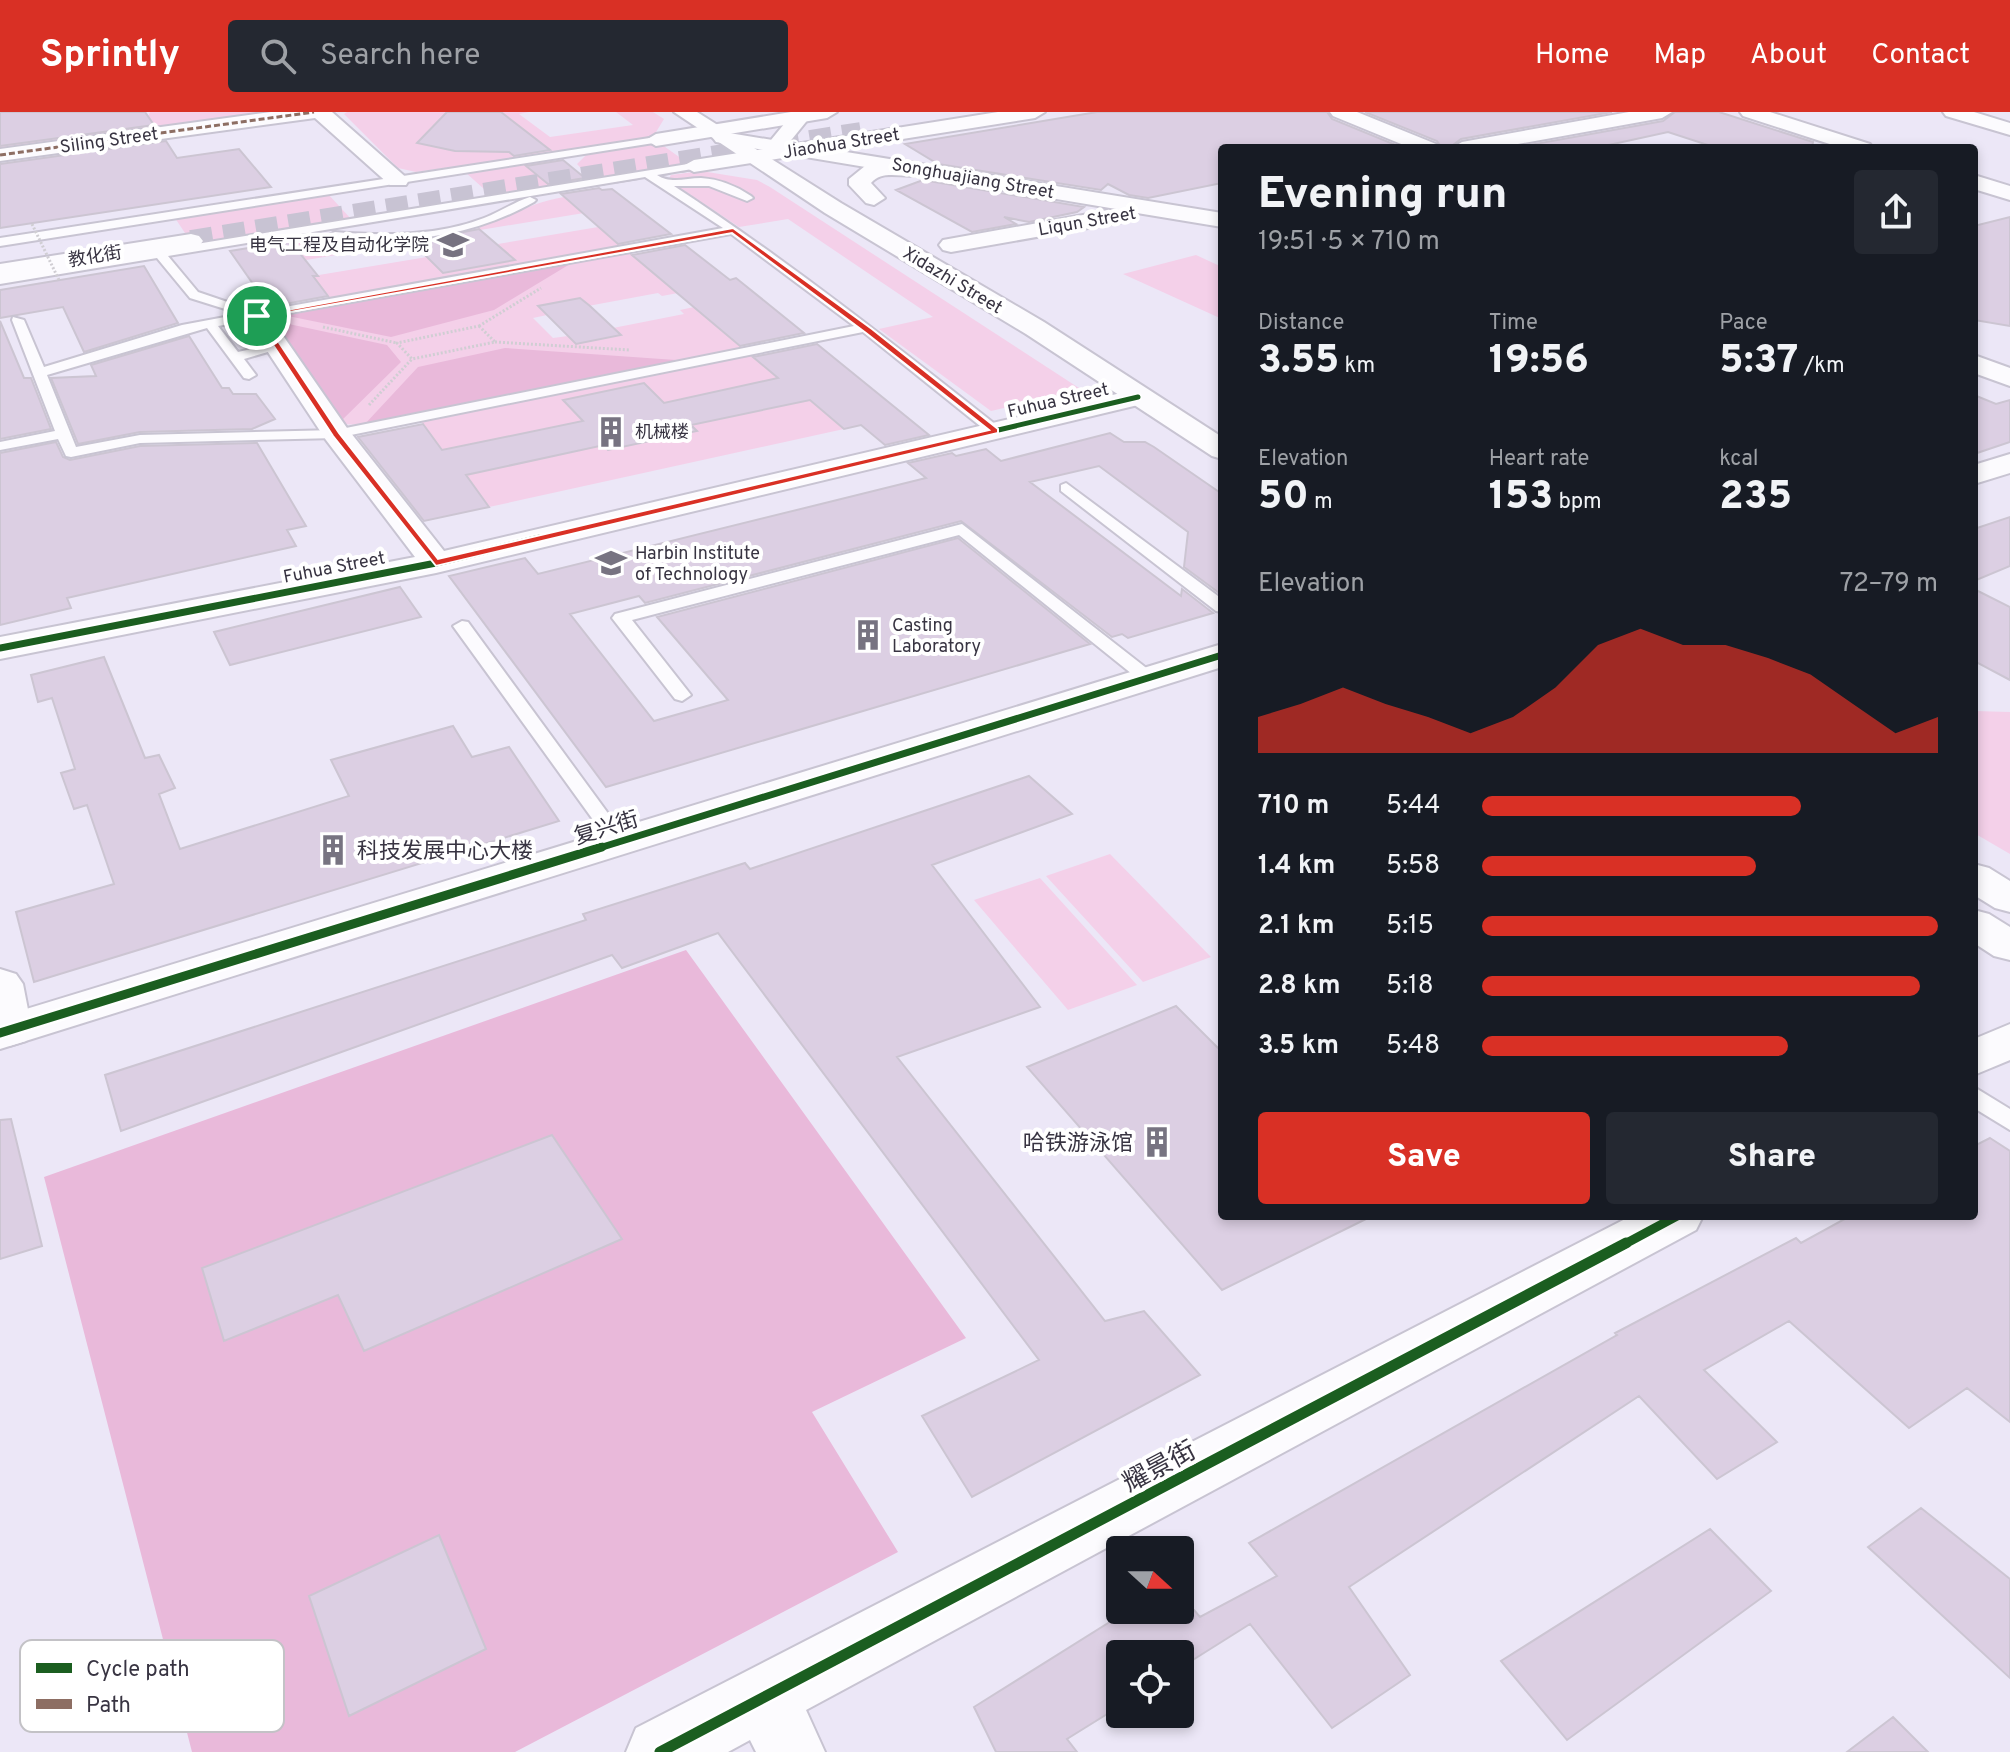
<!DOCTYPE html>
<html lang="en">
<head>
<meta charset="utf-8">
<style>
  body { margin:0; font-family:Overpass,"Noto Sans SC",sans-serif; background:#242831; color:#f1f3f6; height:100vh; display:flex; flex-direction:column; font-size:30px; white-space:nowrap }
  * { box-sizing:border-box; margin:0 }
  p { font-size:26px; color:#9ea1a6 }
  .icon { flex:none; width:44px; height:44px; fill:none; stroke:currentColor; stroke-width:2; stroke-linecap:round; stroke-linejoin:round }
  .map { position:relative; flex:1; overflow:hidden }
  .sheet { position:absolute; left:1218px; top:32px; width:760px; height:1076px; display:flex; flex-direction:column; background:#171b24; border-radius:8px; box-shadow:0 4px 12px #0003 }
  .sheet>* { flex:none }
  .needle { width:52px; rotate:111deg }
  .fabs { position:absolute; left:1106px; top:1424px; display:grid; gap:16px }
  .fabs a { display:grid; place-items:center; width:88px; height:88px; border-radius:8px; background:#171b24; box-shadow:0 4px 12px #0003; font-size:40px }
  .pin { position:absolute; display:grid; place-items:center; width:68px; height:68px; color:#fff; margin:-34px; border:4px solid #fff; border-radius:50%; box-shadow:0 2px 8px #0007 }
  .round { display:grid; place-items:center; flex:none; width:84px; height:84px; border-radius:8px; background:#242831 }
  .overview { display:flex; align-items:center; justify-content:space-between; height:136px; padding:0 40px }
  h1 { font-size:44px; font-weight:800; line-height:60px }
  .figures { display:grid; grid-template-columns:repeat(3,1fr); gap:12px; height:136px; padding:8px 40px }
  .figures div { display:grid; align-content:center }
  .figures b { font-size:40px; font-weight:800 }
  .figures small { font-size:22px; font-weight:400 }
  .figures p { font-size:22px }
  .chart { height:224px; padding:16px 40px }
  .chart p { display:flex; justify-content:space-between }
  .chart svg { width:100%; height:144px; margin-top:8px; fill:#d93025; opacity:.7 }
  .cta { display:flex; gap:16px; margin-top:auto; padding:16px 40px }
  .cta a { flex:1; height:92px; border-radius:8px; background:#d93025; color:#fff; font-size:32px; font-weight:800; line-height:92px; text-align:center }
  .cta a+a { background:#242831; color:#f1f3f6 }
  ul { padding:0 40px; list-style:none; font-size:26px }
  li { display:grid; grid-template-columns:128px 96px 1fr; align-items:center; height:60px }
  li i { height:20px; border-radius:10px; background:#d93025 }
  header { display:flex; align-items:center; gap:48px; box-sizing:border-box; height:112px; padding:0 40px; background:#d93025; color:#fff }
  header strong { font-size:38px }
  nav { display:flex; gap:44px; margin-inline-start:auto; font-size:28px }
  .search { width:560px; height:72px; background:#242831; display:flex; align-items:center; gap:20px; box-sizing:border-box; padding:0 28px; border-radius:8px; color:#9ea1a6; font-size:30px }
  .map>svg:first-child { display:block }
</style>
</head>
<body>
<header>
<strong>Sprintly</strong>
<div class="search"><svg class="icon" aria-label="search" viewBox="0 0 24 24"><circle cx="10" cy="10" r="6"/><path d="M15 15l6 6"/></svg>Search here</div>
<nav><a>Home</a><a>Map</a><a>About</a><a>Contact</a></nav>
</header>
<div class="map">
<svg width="2010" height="1640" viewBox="0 0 2010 1640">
  <rect width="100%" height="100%" fill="#ece7f7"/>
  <path fill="#f4d0e9" d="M150,0H300L0,42V24L148,5Z
    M347,0H529L519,2L550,25L633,13L616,0H653L664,7L653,25L644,28L416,60L398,56L344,2Z
    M655,32H661L689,52C662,57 597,77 577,52L587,42Z
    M551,47L579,71L493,85L465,60Z
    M701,59L757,68L770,75L1079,276L1070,281L991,299L879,217L933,205L788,107L739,115L668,68L671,63Z
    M328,82L352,108L193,133L175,106Z
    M564,85L584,101L480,118L477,116C508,105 532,90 564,85Z
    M604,114L629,134L330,186L313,164L427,145L443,161L514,148L498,132Z
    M313,126L405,128L408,131L306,148L290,129Z
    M626,138L678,181L662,184L658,181L588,194L579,186L539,194L547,203L533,206L553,226L568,224L576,232L620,223L613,216L684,202L680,198L694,195L744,237L364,313L338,312L270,208L278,202Z
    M1196,143L1222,155V207L1123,162Z
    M752,240L781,265L664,291L644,271L583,309L442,339L420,308Z
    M810,288L844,317L489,395L466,363L604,333L608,338L696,319L691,313Z
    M1974,599L2010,600V742L1974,721Z
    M1110,742L1211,845L1143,870L1046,764Z
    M1040,766L1137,873L1068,898L974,788Z"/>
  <path fill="#e9b9da" d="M580,146L494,198L391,225L278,202Z
    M270,208L387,233L401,250L338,312Z
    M505,236L690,249L364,313L418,255Z
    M686,838L966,1226L812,1300L898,1440L515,1640H192L44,1065Z"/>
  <path fill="#dccfe3" stroke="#ccc5d2" stroke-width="2" d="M0,0H145L154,13L0,34Z
    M447,0H501L550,38L514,44L509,40L455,39L417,31Z
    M1097,0H1327L1332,7L1403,36H1222V71L1148,86L1129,83L1108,72L1101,78L938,52L905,32Z
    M1365,0H1612L1461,27L1449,36H1442L1437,29Z
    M1675,0H1719L1813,30L1812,36H1717L1668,20L1595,36H1513L1663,9Z
    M166,29L177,46L239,37L271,75L0,116V52Z
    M563,48L585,66L548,72L526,54Z
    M923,68L1084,95L1077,100L1029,110L1004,105L1016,112L972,120L896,78Z
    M599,76L602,78L612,77L671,122L618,132L561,82Z
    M2010,105V214L1974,208V114Z
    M479,117L515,148L443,161L412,130Z
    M290,129L318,164H313L328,184L269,195L230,139Z
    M685,133L730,168L736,166L804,221L740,234L632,143Z
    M144,154L178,211L84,240L63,195L0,206V178Z
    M580,186L590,194L621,223L576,232L538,194Z
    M0,209L24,266H31L51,317L0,327Z
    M189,224L222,276H229L233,282H256L275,307L252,317L140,320L78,332L51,266L96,264L91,253Z
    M817,232L929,323L885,333L861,313L844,317L810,288L691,313L697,319L608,338L604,333L466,363L489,395L424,409L358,325L423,312L442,338L583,309L563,288L644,271L664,291L778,266L753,245Z
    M1974,283L1996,292L2010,288V330L1974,342Z
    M1110,321L1124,330H1145L1154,335L1222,382V483L1184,455L1188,420L1099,354L1030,370L1181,484L1182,477L1213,501L1128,526L1122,522L1112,525L961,409L645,491L639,484L570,502L654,609L728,588L657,505L958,426L1090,532L606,675L449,464L525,446L538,462L926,366L908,351L952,341L956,344L986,337L1001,349Z
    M56,330L63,345L70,348L140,334L257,331L306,414L287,418L296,434L67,486L71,496L0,513V341Z
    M2010,405V454L1974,469V417Z
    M400,475L421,505L230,553L214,520Z
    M1974,477L2010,495V568L1974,549Z
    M104,545L145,646L159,643L175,676L159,682L180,737L349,684L331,648L453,614L472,645L509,635L559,709L34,870L16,800L114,772L87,693L74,697L61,661L75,657L52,586L38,590L31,563Z
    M1029,664L1072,702L932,753L1040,895L897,945L1105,1209L1144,1199L1200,1263L972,1385L922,1304L1039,1248L718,821L622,856L612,843L121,1019L105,963L586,808L583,802L745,751L750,757Z
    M1176,894L1222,940V1104H1372L1222,1178L1027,955Z
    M11,1007L42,1134L0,1147V1008Z
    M552,1023L622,1127L364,1239L338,1183L224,1229L202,1156Z
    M1990,1026L2010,1039V1310L1967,1276L1909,1316L1789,1209L1704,1258L1777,1330L1717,1367L1639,1284L1349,1475L1410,1563L1332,1616L1250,1512L1180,1556V1542H1120V1594L1067,1627L1077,1640H996L974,1595L1129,1498H1194L1200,1505L1277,1464L1249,1431L1617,1223L1615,1221L1796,1126L1801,1131L1850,1104H1974V1034Z
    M1921,1396L2010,1467V1566L1868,1435Z
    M1710,1417L1771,1479L1567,1628L1501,1549Z
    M439,1423L486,1537L349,1604L309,1484Z
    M1893,1605L1928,1640H1847Z"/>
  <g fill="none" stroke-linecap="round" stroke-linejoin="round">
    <path stroke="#c8c3d3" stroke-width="22" stroke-dasharray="22 11" stroke-linecap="butt" d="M191,129L861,21"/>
    <defs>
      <path id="lane" d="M656,25L661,28L660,30L0,134V126Z
        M694,51L699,54L698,56L657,63C670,72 686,66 701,66C720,67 736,74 751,84L753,86L747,89L709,74H674C787,148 894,232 1000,316V322H990L863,220L336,326L140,331L71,345L66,344L58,327L0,338V330L55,319L12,208L13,205L24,208L44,255L182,213L241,202L190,186L157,146L0,172V164ZM645,65L723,116L257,200L198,180L168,144ZM731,122L854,214L336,318L140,323L76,335L47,263L207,216L244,266L249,267L256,263L244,247L285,235L278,231L238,240L218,214Z
        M530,85L536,88L534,90C472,125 405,133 335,126L329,123L335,120C385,124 437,124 484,106C500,100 514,90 530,85Z
        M1066,371L1222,487V500L1216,499L1061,379V373Z
        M962,412L1154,562L1157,566L1154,570H1142L959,423L632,508L691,583L682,589L675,587L612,506L615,502Z
        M462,509L468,510L626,726L629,730L626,734H612L453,514Z
        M1974,975L2010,997V1018L1974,996Z"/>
      <path id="street" d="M271,0H332L409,68L406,73H390L315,6L0,49V37Z
        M257,196L266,199L347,316L444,439L1138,277L1148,279L1152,285L1148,291L1138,293L436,461L0,547V525L415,445L326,328L244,204L248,199Z
        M0,857L16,862L23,872L32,918L26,929L9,934L0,931Z"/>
      <path id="secondary" d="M1330,0H1357L1436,32L1439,36H1411L1333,4Z
        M1629,0H1672L1662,6L1496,36H1452L1462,30Z
        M1740,0H1770L1870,32L1873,36H1842L1743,4Z
        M1943,0H1974L2010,11V23L1946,4Z
        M723,20L1222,101V115L1131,100L1133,103L1130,108L1122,110L951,140L943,138L939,133L943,128L1116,97L716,30L713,26Z
        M1974,63L2010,74V88L1974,77Z
        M1974,243L2010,256V274L1974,261Z
        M2010,342V361L1974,372V353Z
        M1222,532V555L0,937V905Z
        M2010,912V948L1974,963V927Z
        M1631,1104H1703L1696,1118L806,1598L825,1640H756L750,1628L728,1640H626L636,1616Z"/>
      <path id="primary" d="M674,0H697L841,91L1044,210L1222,325V347L1212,344L1026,222L825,101Z
        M794,0H814L788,32H774L771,28Z
        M895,49L918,51L929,57C914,73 886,53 871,71L885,86L874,93L866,91L849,73V67L865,54Z
        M1974,752L1989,756L2010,769V800L1995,796L1974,783Z
        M1974,798L1989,802L2010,815V848L1994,844L1974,831Z"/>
      <path id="highway" d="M791,0H837L827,6L656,34L646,28L656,22Z
        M998,0H1045L1035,6L694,60L683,54L694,48Z
        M191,122L199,124L203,129L199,134L0,166V152Z"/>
    </defs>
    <use href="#lane" stroke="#c8c4d2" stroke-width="4"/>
    <use href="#street" stroke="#c8c4d2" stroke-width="4"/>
    <use href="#secondary" stroke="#c8c4d2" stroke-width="4"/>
    <use href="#primary" stroke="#c8c4d2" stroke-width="4"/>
    <use href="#highway" stroke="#c8c4d2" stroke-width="4"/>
    <path stroke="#d0ced3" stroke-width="3" stroke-dasharray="2 2" stroke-linecap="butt" d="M479,214L495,230L412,247L397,231Z
      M479,214L541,176
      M323,215L397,231
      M495,230L630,238
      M369,293L412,247"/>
    <use href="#lane" fill="#fcfbfe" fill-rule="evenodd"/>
    <use href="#street" fill="#fcfbfe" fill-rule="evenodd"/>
    <use href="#secondary" fill="#fcfbfe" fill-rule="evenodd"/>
    <use href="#primary" fill="#fcfbfe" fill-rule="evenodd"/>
    <use href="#highway" fill="#fcfbfe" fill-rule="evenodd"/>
    <path stroke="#d0ced3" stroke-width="3" stroke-dasharray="2 2" stroke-linecap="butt" d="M32,112L59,168"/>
    <path stroke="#8d6e63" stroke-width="3" stroke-dasharray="6 3" stroke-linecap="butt" d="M0,43L314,0"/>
    <defs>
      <path id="cycleway-far3" d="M532,428L1138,285"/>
      <path id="cycleway-far2" d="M0,536L436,451L540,426
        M596,737L1222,543"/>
      <path id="cycleway-far1" d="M0,921L602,735
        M1623,1133L1677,1104"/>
      <path id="cycleway" d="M660,1640L1626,1131"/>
    </defs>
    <use href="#cycleway-far3" stroke="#fff" stroke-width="8"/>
    <use href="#cycleway-far2" stroke="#fff" stroke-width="11"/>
    <use href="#cycleway-far1" stroke="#fff" stroke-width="14"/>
    <use href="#cycleway" stroke="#fff" stroke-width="16"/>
    <use href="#cycleway-far3" stroke="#1b5e20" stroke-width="5"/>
    <use href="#cycleway-far2" stroke="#1b5e20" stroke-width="7"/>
    <use href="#cycleway-far1" stroke="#1b5e20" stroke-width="9"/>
    <use href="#cycleway" stroke="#1b5e20" stroke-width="11"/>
  </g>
  <path fill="#d93025" stroke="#fff" stroke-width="2" fill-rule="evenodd" d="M733,116L872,217L998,317V321L436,454L333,324L254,204ZM732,121L866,221L989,318L438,447L339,321L262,205Z"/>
  <defs>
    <symbol id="university-bare" viewBox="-9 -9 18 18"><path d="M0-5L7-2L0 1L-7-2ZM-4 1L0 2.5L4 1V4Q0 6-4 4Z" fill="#777381" stroke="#fff" stroke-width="2.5" paint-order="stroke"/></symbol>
    <symbol id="building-bare" viewBox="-9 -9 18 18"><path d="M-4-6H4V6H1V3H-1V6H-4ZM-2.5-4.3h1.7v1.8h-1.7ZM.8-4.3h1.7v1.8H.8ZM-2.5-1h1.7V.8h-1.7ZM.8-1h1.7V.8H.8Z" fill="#777381" stroke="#fff" stroke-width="2.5" paint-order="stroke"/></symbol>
  </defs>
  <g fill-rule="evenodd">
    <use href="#university-bare" x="431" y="111" width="44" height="44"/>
    <use href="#building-bare" x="589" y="298" width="44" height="44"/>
    <use href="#university-bare" x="589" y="429" width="44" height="44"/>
    <use href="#building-bare" x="846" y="501" width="44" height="44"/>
    <use href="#building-bare" x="311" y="716" width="44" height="44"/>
    <use href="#building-bare" x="1135" y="1008" width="44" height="44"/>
  </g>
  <g text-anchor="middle" stroke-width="8" stroke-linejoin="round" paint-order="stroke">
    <g font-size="18" fill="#383442" stroke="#fff">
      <text transform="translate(109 28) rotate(-8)" y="6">Siling Street</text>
      <text transform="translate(841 31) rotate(-9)" y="6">Jiaohua Street</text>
      <text transform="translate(973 66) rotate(10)" y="6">Songhuajiang Street</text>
      <text transform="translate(1087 109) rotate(-10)" y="6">Liqun Street</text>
      <text transform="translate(95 144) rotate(-9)" y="6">教化街</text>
      <text transform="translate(953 168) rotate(31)" y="6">Xidazhi Street</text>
      <text transform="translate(1058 288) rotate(-13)" y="6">Fuhua Street</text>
      <text transform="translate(334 455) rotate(-11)" y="6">Fuhua Street</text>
    </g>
    <g font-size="18" fill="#383442" stroke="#fff" text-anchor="start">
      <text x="429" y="139" text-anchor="end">电气工程及自动化学院</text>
      <text x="635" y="326">机械楼</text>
      <text x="635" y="447">Harbin Institute<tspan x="635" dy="21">of Technology</tspan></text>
      <text x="892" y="519">Casting<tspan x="892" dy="21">Laboratory</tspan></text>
    </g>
    <g font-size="22" fill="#383442" stroke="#fff">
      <text transform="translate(606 715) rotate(-17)" y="8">复兴街</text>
    </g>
    <g font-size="22" fill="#383442" stroke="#fff" text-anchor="start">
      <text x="357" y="746">科技发展中心大楼</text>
      <text x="1133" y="1038" text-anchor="end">哈铁游泳馆</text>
    </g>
    <g font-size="26" fill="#383442" stroke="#fff">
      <text transform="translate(1159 1354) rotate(-28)" y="9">耀景街</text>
    </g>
  </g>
  <rect x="20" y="1528" width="264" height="92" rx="12" fill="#fff" stroke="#c3c2c6" stroke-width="2"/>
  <rect x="36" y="1551" width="36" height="10" fill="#1b5e20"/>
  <rect x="36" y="1587" width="36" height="10" fill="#8d6e63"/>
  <g font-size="22" fill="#383442">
    <text x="86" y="1564">Cycle path</text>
    <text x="86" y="1600">Path</text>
  </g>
</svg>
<div class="fabs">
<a><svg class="needle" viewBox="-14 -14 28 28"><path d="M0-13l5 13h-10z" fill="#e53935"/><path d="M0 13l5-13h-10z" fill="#9ea1a6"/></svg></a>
<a><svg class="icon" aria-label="locate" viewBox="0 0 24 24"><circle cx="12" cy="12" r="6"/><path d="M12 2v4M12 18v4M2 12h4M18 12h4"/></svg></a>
</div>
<div class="pin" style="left:257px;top:204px;background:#1e9e55"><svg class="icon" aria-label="arrive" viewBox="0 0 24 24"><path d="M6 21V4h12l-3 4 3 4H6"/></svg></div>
<section class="sheet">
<div class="overview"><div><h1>Evening run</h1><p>19:51 · 5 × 710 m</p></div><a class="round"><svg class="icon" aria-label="share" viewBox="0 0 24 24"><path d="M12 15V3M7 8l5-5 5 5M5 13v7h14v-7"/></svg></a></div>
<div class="figures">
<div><p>Distance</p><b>3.55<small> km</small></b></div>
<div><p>Time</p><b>19:56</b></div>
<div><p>Pace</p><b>5:37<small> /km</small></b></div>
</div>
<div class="figures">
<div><p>Elevation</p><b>50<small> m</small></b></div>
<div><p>Heart rate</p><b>153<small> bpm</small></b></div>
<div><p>kcal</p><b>235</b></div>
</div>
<div class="chart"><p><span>Elevation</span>72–79 m</p>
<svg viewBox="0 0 160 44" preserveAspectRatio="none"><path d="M0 44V33L10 29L20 24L30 29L40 33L50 38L60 33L70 24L80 11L90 6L100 11L110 11L120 15L130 20L140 29L150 38L160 33V44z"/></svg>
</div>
<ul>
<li><b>710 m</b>5:44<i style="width:70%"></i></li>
<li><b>1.4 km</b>5:58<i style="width:60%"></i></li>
<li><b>2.1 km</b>5:15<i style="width:100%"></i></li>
<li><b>2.8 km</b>5:18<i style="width:96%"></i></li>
<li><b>3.5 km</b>5:48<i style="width:67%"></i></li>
</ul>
<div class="cta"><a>Save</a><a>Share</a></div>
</section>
</div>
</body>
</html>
